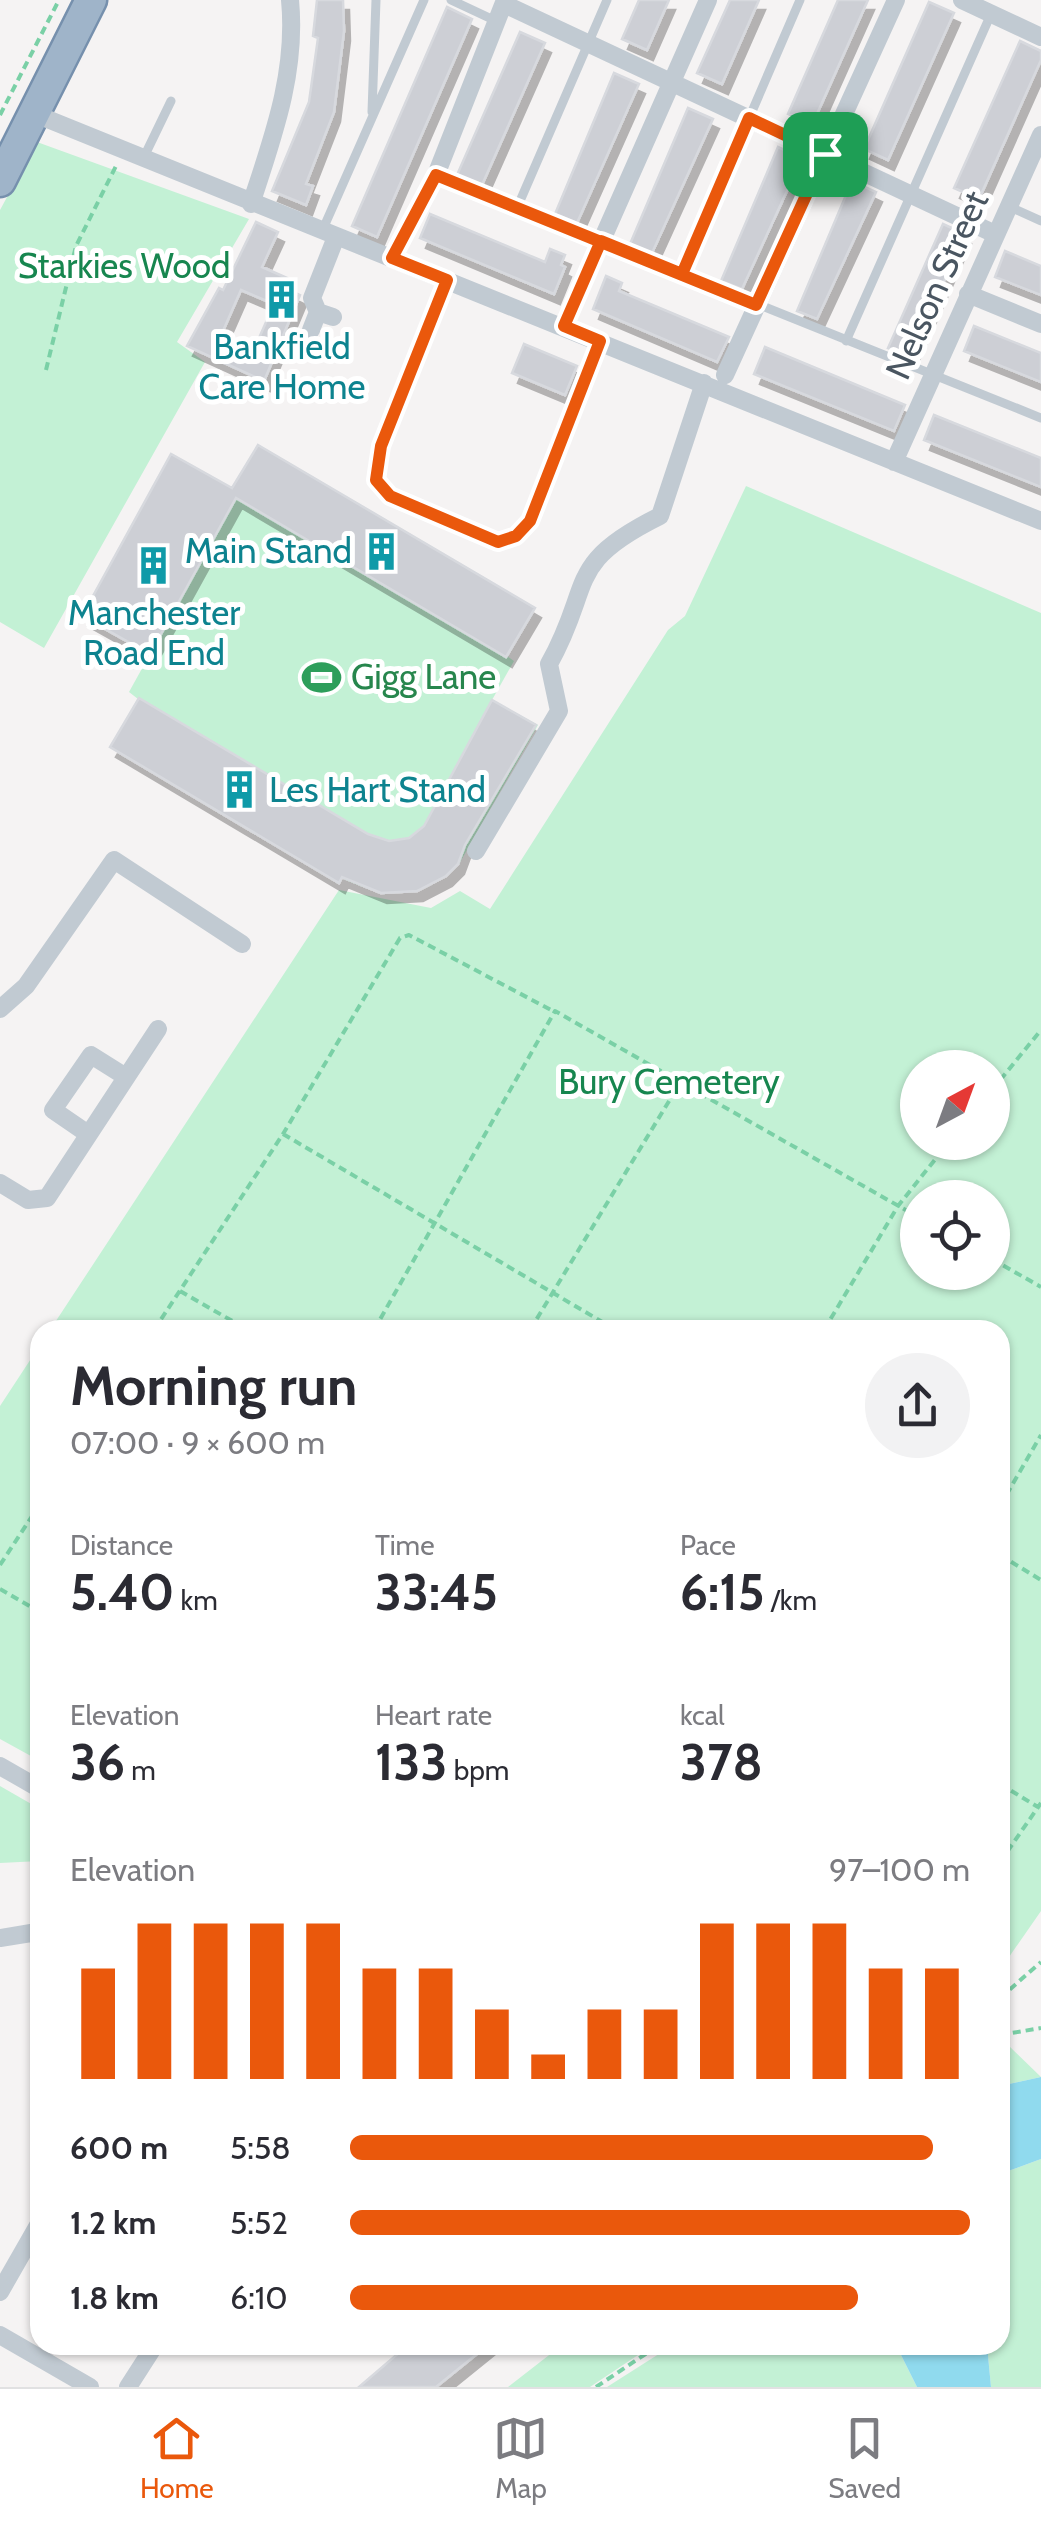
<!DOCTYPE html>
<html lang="en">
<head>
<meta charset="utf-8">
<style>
  body { margin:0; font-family:Cabin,sans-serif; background:#f2f2f3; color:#2b2b33; height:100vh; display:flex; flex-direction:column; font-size:38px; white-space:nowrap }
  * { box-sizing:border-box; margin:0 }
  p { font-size:32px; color:#7c7c81 }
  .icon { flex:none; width:55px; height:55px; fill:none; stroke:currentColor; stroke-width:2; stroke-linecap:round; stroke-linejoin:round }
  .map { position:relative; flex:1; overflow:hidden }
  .sheet { position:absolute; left:30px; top:1320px; width:980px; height:1035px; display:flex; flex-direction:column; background:#fff; border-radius:30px; box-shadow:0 2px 8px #0004 }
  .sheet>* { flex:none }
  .needle { width:65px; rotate:41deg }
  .fabs { position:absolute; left:900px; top:1050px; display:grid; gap:20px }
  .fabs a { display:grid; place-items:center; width:110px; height:110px; border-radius:50%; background:#fff; box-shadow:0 2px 8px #0004; font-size:50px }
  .pin { position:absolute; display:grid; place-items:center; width:85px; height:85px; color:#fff; margin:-42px; border-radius:20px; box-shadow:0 5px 15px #0006 }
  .round { display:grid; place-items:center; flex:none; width:105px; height:105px; border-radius:52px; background:#f2f2f3 }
  .overview { display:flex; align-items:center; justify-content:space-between; height:170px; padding:0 40px }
  h1 { font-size:55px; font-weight:700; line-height:75px }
  .metrics { display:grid; grid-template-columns:repeat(3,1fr); gap:15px; height:170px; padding:10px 40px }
  .metrics div { display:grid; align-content:center }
  .metrics b { font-size:50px; font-weight:700 }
  .metrics small { font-size:28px; font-weight:400 }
  .metrics p { font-size:28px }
  .chart { height:280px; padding:20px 40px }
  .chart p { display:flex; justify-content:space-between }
  .chart svg { width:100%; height:180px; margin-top:10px; stroke:#ea580c; stroke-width:6 }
  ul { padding:0 40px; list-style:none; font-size:32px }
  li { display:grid; grid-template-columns:160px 120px 1fr; align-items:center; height:75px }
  li i { height:25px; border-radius:12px; background:#ea580c }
  .tab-bar { display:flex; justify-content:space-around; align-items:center; height:140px; border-top:2px solid #e1e1e2; background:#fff; font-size:28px; color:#7c7c81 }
  .tab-bar a { display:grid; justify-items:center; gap:5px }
  .tab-bar .on { color:#ea580c }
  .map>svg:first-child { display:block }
</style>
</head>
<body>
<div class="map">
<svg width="1041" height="2387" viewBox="0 0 1041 2387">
  <defs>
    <filter id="shadow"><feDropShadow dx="6" dy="10" stdDeviation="0" flood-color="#0004"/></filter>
  </defs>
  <rect width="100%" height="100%" fill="#f5f3f3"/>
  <path fill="#c3f1d5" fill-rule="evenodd" d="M37,142L249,219L177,342L205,362L44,648L0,622V210Z
    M258,445L535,608L507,656L514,661L492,700L538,725L459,864C424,898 384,899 342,878L339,883L110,747L138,699L129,692L150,654L82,616L171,454L232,488Z
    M746,486L1041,613V1911L1000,1970V1330H50L339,890L431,908L460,891L490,909L668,630L685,616ZM918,1068H992V1142H918ZM918,1198H992V1272H918Z
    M40,1345V1761L0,1739V1406Z
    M0,1786L40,1809V1861L0,1863Z
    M1008,2045L1041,2077L1000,2086V2049Z
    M1041,2159V2387H991L987,2345H1000V2174Z
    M562,2345H653L590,2387H508Z
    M673,2345H896L917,2387H607Z"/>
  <path fill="#90daee" d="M1041,2077V2159L1000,2174V2086Z
    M896,2345H987L991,2387H917Z"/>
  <path fill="#cdcfd5" stroke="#d7d9de" stroke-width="2.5" fill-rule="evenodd" filter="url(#shadow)" d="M317,0H343L344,31L334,112L306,184L313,186L306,205L272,191L309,102L318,38L313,36Z
    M639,0H669L647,50L622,39Z
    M730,0H759L722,84L697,73Z
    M838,0H868L812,125L788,114Z
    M929,2L954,13L888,160L864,149Z
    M447,7L472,19L377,237L352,226Z
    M520,32L545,43L482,185L457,175Z
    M1020,41L1041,51V60L979,199L954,188Z
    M614,73L639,84L577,223L555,214Z
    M688,108L713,119L652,253L630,244Z
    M778,147L802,158L742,289L721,281Z
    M852,181L876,192L817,319L797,311Z
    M430,214L545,262L550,249L565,255L561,265L565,267L554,294L420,238Z
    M256,222L278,232L262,267L287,278L283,287L300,295L264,381L187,346L219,288L223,290ZM241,290L274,304L252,354L219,340Z
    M943,224L965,234L910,357L888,348Z
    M1005,251L1041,266V295L995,277Z
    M606,276L622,283L619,291L729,337L717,362L593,309Z
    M974,326L1041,353V382L964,351Z
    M524,344L577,366L565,395L512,373Z
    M765,347L905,405L894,431L754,374Z
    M934,415L1041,458V487L924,440Z
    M258,445L535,608L506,657L236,498L150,654L82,616L171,454L232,488Z
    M139,698L368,834L389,841L409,838L424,826L492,700L536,725L465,845L458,864L446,876L417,891L381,893L342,877L339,883L110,747Z
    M408,2345H488L436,2387H359Z"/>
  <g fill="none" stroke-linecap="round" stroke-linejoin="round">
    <defs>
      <path id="trunk" d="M0,181L91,0"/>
    </defs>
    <use href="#trunk" stroke="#7690ad" stroke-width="35"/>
    <path stroke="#7ad0a6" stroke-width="4" stroke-dasharray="8 5" stroke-linecap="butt" d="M0,115L59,0
      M46,370L76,246L117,164
      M992,1090L1041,1030
      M283,1134L616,1330
      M992,1259L1041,1287
      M180,1291L248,1330
      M154,1330L283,1134L400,938L409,935L553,1011
      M374,1330L555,1011L918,1217
      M530,1330L680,1083
      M824,1330L898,1206L949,1142
      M1000,1506L1041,1435
      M1000,1555L1041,1580
      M0,1565L40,1504
      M0,1589L40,1612
      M1000,1784L1038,1807
      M1000,1862L1041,1803
      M1000,1998L1041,1962
      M1000,2035L1041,2028
      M596,2387L659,2345"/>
    <path stroke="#c1cad2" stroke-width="9" d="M451,0L496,21
      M372,112L376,0
      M143,159L171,101
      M436,175L1041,418
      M1008,206L1041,221
      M517,208L607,0
      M323,229L424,0
      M682,274L800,0
      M447,280L381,446L376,480L390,496L498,542L516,536L530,521L599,343
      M846,341L991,14"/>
    <path stroke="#c1cad2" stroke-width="18" d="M962,0L1041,37
      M504,4L995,234
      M35,114L1041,521
      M251,204C273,137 297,72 290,0
      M392,258L436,175L505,0
      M968,294L1041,324
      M318,312L312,298L336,237
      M564,326L708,0
      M311,330L318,312L333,317
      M725,375L896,0
      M894,462L1041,135
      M476,851L559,711L549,664C594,584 563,564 660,516L704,383
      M0,1009L26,986L114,860L242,944
      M88,1134L53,1110L91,1055L126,1077
      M0,1183L28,1200L47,1198L158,1029
      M0,1766L40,1789
      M0,1938L31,1933L40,1938
      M0,2292L40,2222
      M0,2335L90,2387
      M128,2387L155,2345"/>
    <use href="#trunk" stroke="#9fb4c9" stroke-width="30"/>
  </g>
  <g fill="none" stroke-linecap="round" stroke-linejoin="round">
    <defs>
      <path id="route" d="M825,154L756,305C650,261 543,218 436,175L392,258L447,280L381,446L376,480L390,496L498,542L516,536L530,521L600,341L564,326L601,241L682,274L749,118L825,154"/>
    </defs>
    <use href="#route" stroke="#fff" stroke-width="20"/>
    <use href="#route" stroke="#ea580c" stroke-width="12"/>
  </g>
  <defs>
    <symbol id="building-bare" viewBox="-9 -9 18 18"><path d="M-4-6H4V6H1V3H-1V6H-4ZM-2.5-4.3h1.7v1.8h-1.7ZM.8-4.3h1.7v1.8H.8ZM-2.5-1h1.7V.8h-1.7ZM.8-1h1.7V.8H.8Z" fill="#0f9aa8" stroke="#fff" stroke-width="2.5" paint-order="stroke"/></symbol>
    <symbol id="stadium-bare" viewBox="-9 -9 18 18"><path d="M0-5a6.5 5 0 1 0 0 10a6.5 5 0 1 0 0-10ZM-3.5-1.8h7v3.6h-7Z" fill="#2e9e5b" stroke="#fff" stroke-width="2.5" paint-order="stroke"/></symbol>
  </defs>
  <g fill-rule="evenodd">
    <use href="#building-bare" x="254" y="272" width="55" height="55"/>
    <use href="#building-bare" x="354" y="524" width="55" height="55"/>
    <use href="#building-bare" x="126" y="538" width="55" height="55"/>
    <use href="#stadium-bare" x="294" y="650" width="55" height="55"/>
    <use href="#building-bare" x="212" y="762" width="55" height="55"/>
  </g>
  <g text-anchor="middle" stroke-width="10" stroke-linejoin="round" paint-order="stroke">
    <g font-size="35" fill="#17864f" stroke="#fff">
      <text x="124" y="278">Starkies Wood</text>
      <text x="669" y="1094">Bury Cemetery</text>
    </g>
    <g font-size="35" fill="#4a5661" stroke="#fff">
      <text transform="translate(937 285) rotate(-66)" y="12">Nelson Street</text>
    </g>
    <g font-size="35" fill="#0d838f" stroke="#fff">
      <text x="282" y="359">Bankfield<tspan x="282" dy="40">Care Home</tspan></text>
      <text x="352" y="563" text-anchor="end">Main Stand</text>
      <text x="154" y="625">Manchester<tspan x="154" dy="40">Road End</tspan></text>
      <text x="269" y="802" text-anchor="start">Les Hart Stand</text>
    </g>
    <g font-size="35" fill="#27864d" stroke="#fff" text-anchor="start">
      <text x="351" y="689">Gigg Lane</text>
    </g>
  </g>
</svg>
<div class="fabs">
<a><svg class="needle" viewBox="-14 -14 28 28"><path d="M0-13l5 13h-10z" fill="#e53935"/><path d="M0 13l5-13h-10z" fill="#7c7c81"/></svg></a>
<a><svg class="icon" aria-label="locate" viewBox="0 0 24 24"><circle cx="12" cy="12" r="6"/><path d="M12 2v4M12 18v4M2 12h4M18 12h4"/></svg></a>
</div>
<div class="pin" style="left:825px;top:154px;background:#1e9e55"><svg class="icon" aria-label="arrive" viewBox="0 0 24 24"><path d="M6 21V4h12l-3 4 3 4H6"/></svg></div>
<section class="sheet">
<div class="overview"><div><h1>Morning run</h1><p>07:00 · 9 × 600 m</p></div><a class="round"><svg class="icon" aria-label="share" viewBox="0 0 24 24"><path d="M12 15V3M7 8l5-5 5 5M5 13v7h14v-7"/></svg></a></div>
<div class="metrics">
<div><p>Distance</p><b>5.40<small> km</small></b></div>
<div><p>Time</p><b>33:45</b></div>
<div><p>Pace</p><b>6:15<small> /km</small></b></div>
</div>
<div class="metrics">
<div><p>Elevation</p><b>36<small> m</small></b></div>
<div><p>Heart rate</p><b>133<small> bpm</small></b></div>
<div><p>kcal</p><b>378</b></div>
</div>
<div class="chart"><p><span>Elevation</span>97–100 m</p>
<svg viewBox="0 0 160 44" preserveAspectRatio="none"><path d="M5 44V17M15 44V6M25 44V6M35 44V6M45 44V6M55 44V17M65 44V17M75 44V27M85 44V38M95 44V27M105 44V27M115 44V6M125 44V6M135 44V6M145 44V17M155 44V17"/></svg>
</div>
<ul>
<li><b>600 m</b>5:58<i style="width:94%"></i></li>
<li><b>1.2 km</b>5:52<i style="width:100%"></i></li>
<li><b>1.8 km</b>6:10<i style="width:82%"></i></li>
</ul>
</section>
</div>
<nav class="tab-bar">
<a class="on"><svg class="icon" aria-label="home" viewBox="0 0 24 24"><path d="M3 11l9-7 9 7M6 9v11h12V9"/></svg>Home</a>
<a><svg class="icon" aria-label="map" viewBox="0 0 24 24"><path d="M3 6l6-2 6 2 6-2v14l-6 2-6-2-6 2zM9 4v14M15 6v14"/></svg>Map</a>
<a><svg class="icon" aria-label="saved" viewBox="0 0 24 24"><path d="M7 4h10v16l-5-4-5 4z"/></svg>Saved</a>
</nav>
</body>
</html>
